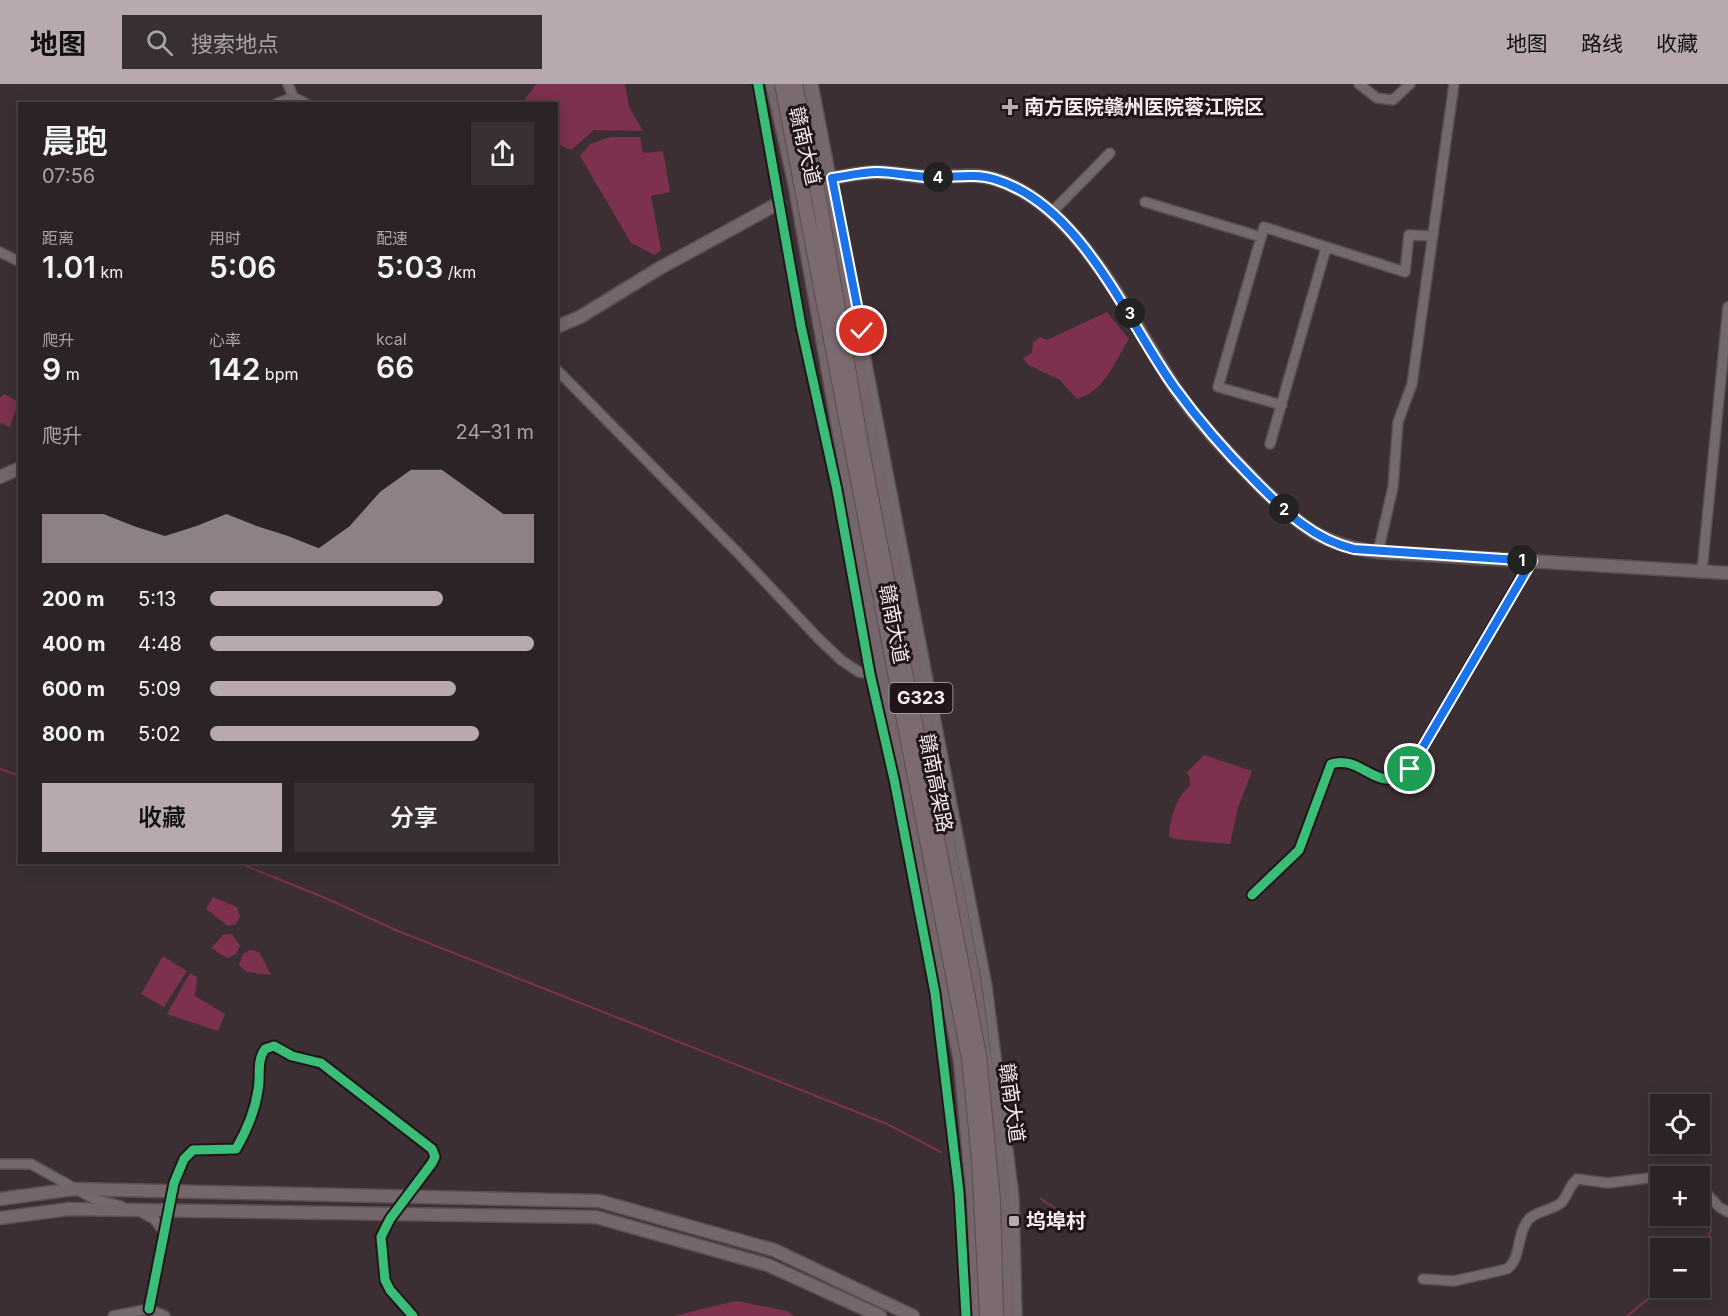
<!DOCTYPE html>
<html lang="zh">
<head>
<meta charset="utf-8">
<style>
  body { margin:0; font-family:Inter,"Noto Sans SC",sans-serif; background:#382f32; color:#f1f3f6; height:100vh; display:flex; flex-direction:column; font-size:22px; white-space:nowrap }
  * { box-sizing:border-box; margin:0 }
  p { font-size:20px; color:#a6a4a7 }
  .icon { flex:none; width:33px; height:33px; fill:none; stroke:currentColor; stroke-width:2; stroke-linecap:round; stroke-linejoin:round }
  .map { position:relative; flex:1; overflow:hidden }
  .drawer { position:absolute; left:18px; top:18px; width:540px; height:762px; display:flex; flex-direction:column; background:#2c2326; border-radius:0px; box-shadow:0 3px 15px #0003,0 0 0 2px #484043 }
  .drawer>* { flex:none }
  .fabs { position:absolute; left:1650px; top:1010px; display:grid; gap:12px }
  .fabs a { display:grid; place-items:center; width:60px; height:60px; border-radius:0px; background:#2c2326; box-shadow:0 3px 15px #0003,0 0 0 2px #484043; font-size:30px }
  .pin { position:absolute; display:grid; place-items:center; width:51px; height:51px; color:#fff; margin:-26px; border:3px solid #fff; border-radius:50%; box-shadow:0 2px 6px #0007 }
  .km { position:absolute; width:30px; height:30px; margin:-15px; border-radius:50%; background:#222; color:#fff; font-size:16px; line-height:30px; text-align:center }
  .round { display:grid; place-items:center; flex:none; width:63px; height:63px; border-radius:0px; background:#382f32 }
  .summary { display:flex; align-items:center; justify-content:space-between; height:102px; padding:0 24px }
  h1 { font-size:33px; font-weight:600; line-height:45px }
  .metrics { display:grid; grid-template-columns:repeat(3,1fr); gap:9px; height:102px; padding:6px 24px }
  .metrics div { display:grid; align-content:center }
  .metrics b { font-size:30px; font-weight:600 }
  .metrics small { font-size:16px; font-weight:400 }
  .metrics p { font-size:16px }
  .chart { height:168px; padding:12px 24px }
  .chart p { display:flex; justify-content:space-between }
  .chart svg { width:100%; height:108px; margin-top:6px; fill:#b7a9ad; opacity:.7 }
  .primary-button { display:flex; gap:12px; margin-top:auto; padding:12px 24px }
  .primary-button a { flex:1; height:69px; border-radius:0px; background:#b7a9ad; color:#111; font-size:24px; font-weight:600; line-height:69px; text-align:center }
  .primary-button a+a { background:#382f32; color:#f1f3f6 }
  ul { padding:0 24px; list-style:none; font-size:20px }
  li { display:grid; grid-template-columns:96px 72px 1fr; align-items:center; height:45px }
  li i { height:15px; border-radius:8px; background:#b7a9ad }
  header { display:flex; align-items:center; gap:36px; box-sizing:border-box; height:84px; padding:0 30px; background:#b7a9ad; color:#111 }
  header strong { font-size:28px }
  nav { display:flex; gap:33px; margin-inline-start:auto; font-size:21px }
  .search { width:420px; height:54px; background:#382f32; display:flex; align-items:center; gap:15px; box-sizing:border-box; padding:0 21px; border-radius:0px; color:#a6a4a7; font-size:22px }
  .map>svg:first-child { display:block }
</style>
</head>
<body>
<header>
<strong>地图</strong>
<div class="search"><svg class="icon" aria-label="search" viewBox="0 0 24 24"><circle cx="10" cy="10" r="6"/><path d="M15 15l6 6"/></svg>搜索地点</div>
<nav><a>地图</a><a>路线</a><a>收藏</a></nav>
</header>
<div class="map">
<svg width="1728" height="1232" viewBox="0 0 1728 1232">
  <rect width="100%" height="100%" fill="#3b2f33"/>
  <path fill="#7d314f" d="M536,0H625L629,23L643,47L594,46L571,66L557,60L556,20L522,19Z
    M610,53H640L643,69L663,67L670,108L651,112L661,166L655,171L631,159L580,72L590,60Z
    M1107,228L1129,255C1114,279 1105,307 1077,315L1060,296L1028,281L1023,274L1032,269L1033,258L1040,253L1047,256Z
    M4,310L19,318L10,343L0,339V314Z
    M1204,671L1252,687L1238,724L1230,760L1174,755L1169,752C1170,734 1176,713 1190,702L1189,691L1186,689Z
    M213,813L237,823L240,833L236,840L228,842L206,825Z
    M232,850L240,862L236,870L227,874L211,864L223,851Z
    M250,866L259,868L271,891L247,888L239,881L243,870Z
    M163,872L187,887L164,923L141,910Z
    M190,889L197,893L195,912L225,930L218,947L167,930Z
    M736,1217L787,1227L794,1232H674Z"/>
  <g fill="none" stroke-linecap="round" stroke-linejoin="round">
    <path stroke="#7d314f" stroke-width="2" d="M0,685L20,692
      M236,778L323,813L398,847L887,1040L941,1068
      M1041,1115L1058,1126
      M1700,1181L1711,1145
      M1627,1232L1663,1203"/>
    <defs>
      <path id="minor" d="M758,0L801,242L837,406L870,590L894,695L935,909L959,1108L966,1232
        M813,0L987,902L1014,1113L1017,1232
        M1359,0L1377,14L1393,16L1410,0
        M293,13L307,20
        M276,20L293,13L288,0
        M1145,118L1261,153
        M1052,128L1110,69
        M0,168L20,178
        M556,285L738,469L818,554L841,576L859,588L870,590
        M1282,321L1218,303L1264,143L1405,188L1409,151L1433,152
        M1270,360L1326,164
        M1378,468L1393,403L1398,338L1412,300L1454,0
        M1702,487L1728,223
        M1252,811L1299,766L1331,680C1365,670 1376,714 1410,685L1531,477
        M0,1080H31L94,1115L121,1122
        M1700,1102L1719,1123L1728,1128
        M141,1128L154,1135L165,1149
        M1423,1195L1454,1197L1507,1185C1522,1174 1516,1149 1529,1135C1538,1126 1554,1126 1562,1118C1568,1111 1569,1102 1577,1095L1608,1099L1664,1092
        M149,1225L174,1099L184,1075L193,1066L236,1065C247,1046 255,1027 258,1006C261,991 256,978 265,965L274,962L292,972L321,979L432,1065L435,1073L432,1079L390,1135L381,1153L385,1196L390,1206L413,1232
        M113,1232L149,1225L165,1232"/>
      <path id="major" d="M772,0L794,98L871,528L960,977L973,1117L978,1232
        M803,0L850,232L975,900L1004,1106L1008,1232
        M832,94C846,92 862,88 877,88C895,88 913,93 931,93C952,93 974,89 995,95C1077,120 1129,233 1173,301C1197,338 1231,372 1262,404C1302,443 1321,461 1378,468L1728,489
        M556,243L580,233L660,184L779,119
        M0,393L20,384
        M0,1115L74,1105L599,1117L774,1166L913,1232
        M0,1134L69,1125L596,1133L768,1181L880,1232"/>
    </defs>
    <use href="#minor" stroke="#594e52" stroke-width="12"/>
    <use href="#major" stroke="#594e52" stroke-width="15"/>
    <use href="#minor" stroke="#746a6d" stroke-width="9"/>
    <use href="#major" stroke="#74666b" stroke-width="12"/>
    <defs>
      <path id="highway-bridge" d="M782,0L969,975L979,1076L987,1232
        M795,0L819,114L862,366L979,971L993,1116L996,1232"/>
    </defs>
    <use href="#highway-bridge" stroke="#594e52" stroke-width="16" stroke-linecap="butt"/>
    <use href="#highway-bridge" stroke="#7b6a6f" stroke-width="14"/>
    <defs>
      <path id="cycleway" d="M758,0L801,242L837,406L870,590L894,695L935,909L959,1108L966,1232
        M1252,811L1299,766L1331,680C1365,670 1376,714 1410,685L1531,477
        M149,1225L174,1099L184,1075L193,1066L236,1065C247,1046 255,1027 258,1006C261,991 256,978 265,965L274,962L292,972L321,979L432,1065L435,1073L432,1079L390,1135L381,1153L385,1196L390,1206L413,1232"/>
    </defs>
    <use href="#cycleway" stroke="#201619" stroke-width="13"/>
    <use href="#cycleway" stroke="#3abd76" stroke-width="9"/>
  </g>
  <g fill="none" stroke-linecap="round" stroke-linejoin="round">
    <defs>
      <path id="route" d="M862,247L832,94C846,92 862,88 877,88C895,88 913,93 931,93C952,94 974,89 994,95C1082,121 1126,236 1175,304C1199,337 1226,368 1255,397C1285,427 1312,455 1354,465L1532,477L1410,685"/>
    </defs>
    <use href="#route" stroke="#fff" stroke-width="12"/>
    <use href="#route" stroke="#1a73e8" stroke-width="8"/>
  </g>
  <g fill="#b7a9ad" stroke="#201619" stroke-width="2">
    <path d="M1007 14h6v6h6v6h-6v6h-6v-6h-6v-6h6z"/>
    <rect x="1008" y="1131" width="12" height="12" rx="3"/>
  </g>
  <g text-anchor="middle" stroke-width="6" stroke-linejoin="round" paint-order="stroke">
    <rect fill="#201619" stroke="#b9abaf" stroke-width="1.5" x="889.5" y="599" width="63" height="30" rx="4.5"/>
    <g font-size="18" font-weight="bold" fill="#faebef">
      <text x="921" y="620">G323</text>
    </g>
    <g font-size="20" font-weight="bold" fill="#faebef" stroke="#201619" text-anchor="start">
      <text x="1024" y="30">南方医院赣州医院蓉江院区</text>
      <text x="1026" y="1144">坞埠村</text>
    </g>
    <g font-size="20" fill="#faebef" stroke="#201619">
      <text transform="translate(805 62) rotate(77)" y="7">赣南大道</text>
      <text transform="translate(894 540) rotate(79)" y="7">赣南大道</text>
      <text transform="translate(936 699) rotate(79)" y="7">赣南高架路</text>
      <text transform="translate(1012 1019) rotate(82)" y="7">赣南大道</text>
    </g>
  </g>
</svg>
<div class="fabs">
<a><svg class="icon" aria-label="locate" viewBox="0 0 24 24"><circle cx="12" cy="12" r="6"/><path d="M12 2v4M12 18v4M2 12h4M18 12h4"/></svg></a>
<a>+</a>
<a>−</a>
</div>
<div class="pin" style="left:1410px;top:685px;background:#1e9e55"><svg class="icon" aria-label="arrive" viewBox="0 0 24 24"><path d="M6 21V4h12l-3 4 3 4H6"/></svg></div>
<div class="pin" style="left:862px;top:247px;background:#d93025"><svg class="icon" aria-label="check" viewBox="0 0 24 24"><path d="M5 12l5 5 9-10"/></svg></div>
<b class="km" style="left:1522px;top:476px">1</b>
<b class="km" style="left:1284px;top:425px">2</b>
<b class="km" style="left:1130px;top:229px">3</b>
<b class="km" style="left:938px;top:93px">4</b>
<section class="drawer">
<div class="summary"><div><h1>晨跑</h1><p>07:56</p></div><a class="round"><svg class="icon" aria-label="share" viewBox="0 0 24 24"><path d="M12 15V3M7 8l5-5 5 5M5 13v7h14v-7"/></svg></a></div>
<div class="metrics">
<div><p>距离</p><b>1.01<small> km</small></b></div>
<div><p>用时</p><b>5:06</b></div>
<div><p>配速</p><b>5:03<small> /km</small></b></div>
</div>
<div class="metrics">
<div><p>爬升</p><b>9<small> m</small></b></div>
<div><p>心率</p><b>142<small> bpm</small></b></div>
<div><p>kcal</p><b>66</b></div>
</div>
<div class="chart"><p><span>爬升</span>24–31 m</p>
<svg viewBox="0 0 160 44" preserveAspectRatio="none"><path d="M0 44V24L10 24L20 24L30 29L40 33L50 29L60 24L70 29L80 33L90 38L100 29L110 15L120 6L130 6L140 15L150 24L160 24V44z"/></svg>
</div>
<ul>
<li><b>200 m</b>5:13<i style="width:72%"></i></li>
<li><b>400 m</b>4:48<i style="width:100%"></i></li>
<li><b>600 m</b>5:09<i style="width:76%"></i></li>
<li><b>800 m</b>5:02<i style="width:83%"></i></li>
</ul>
<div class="primary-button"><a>收藏</a><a>分享</a></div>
</section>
</div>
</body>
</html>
